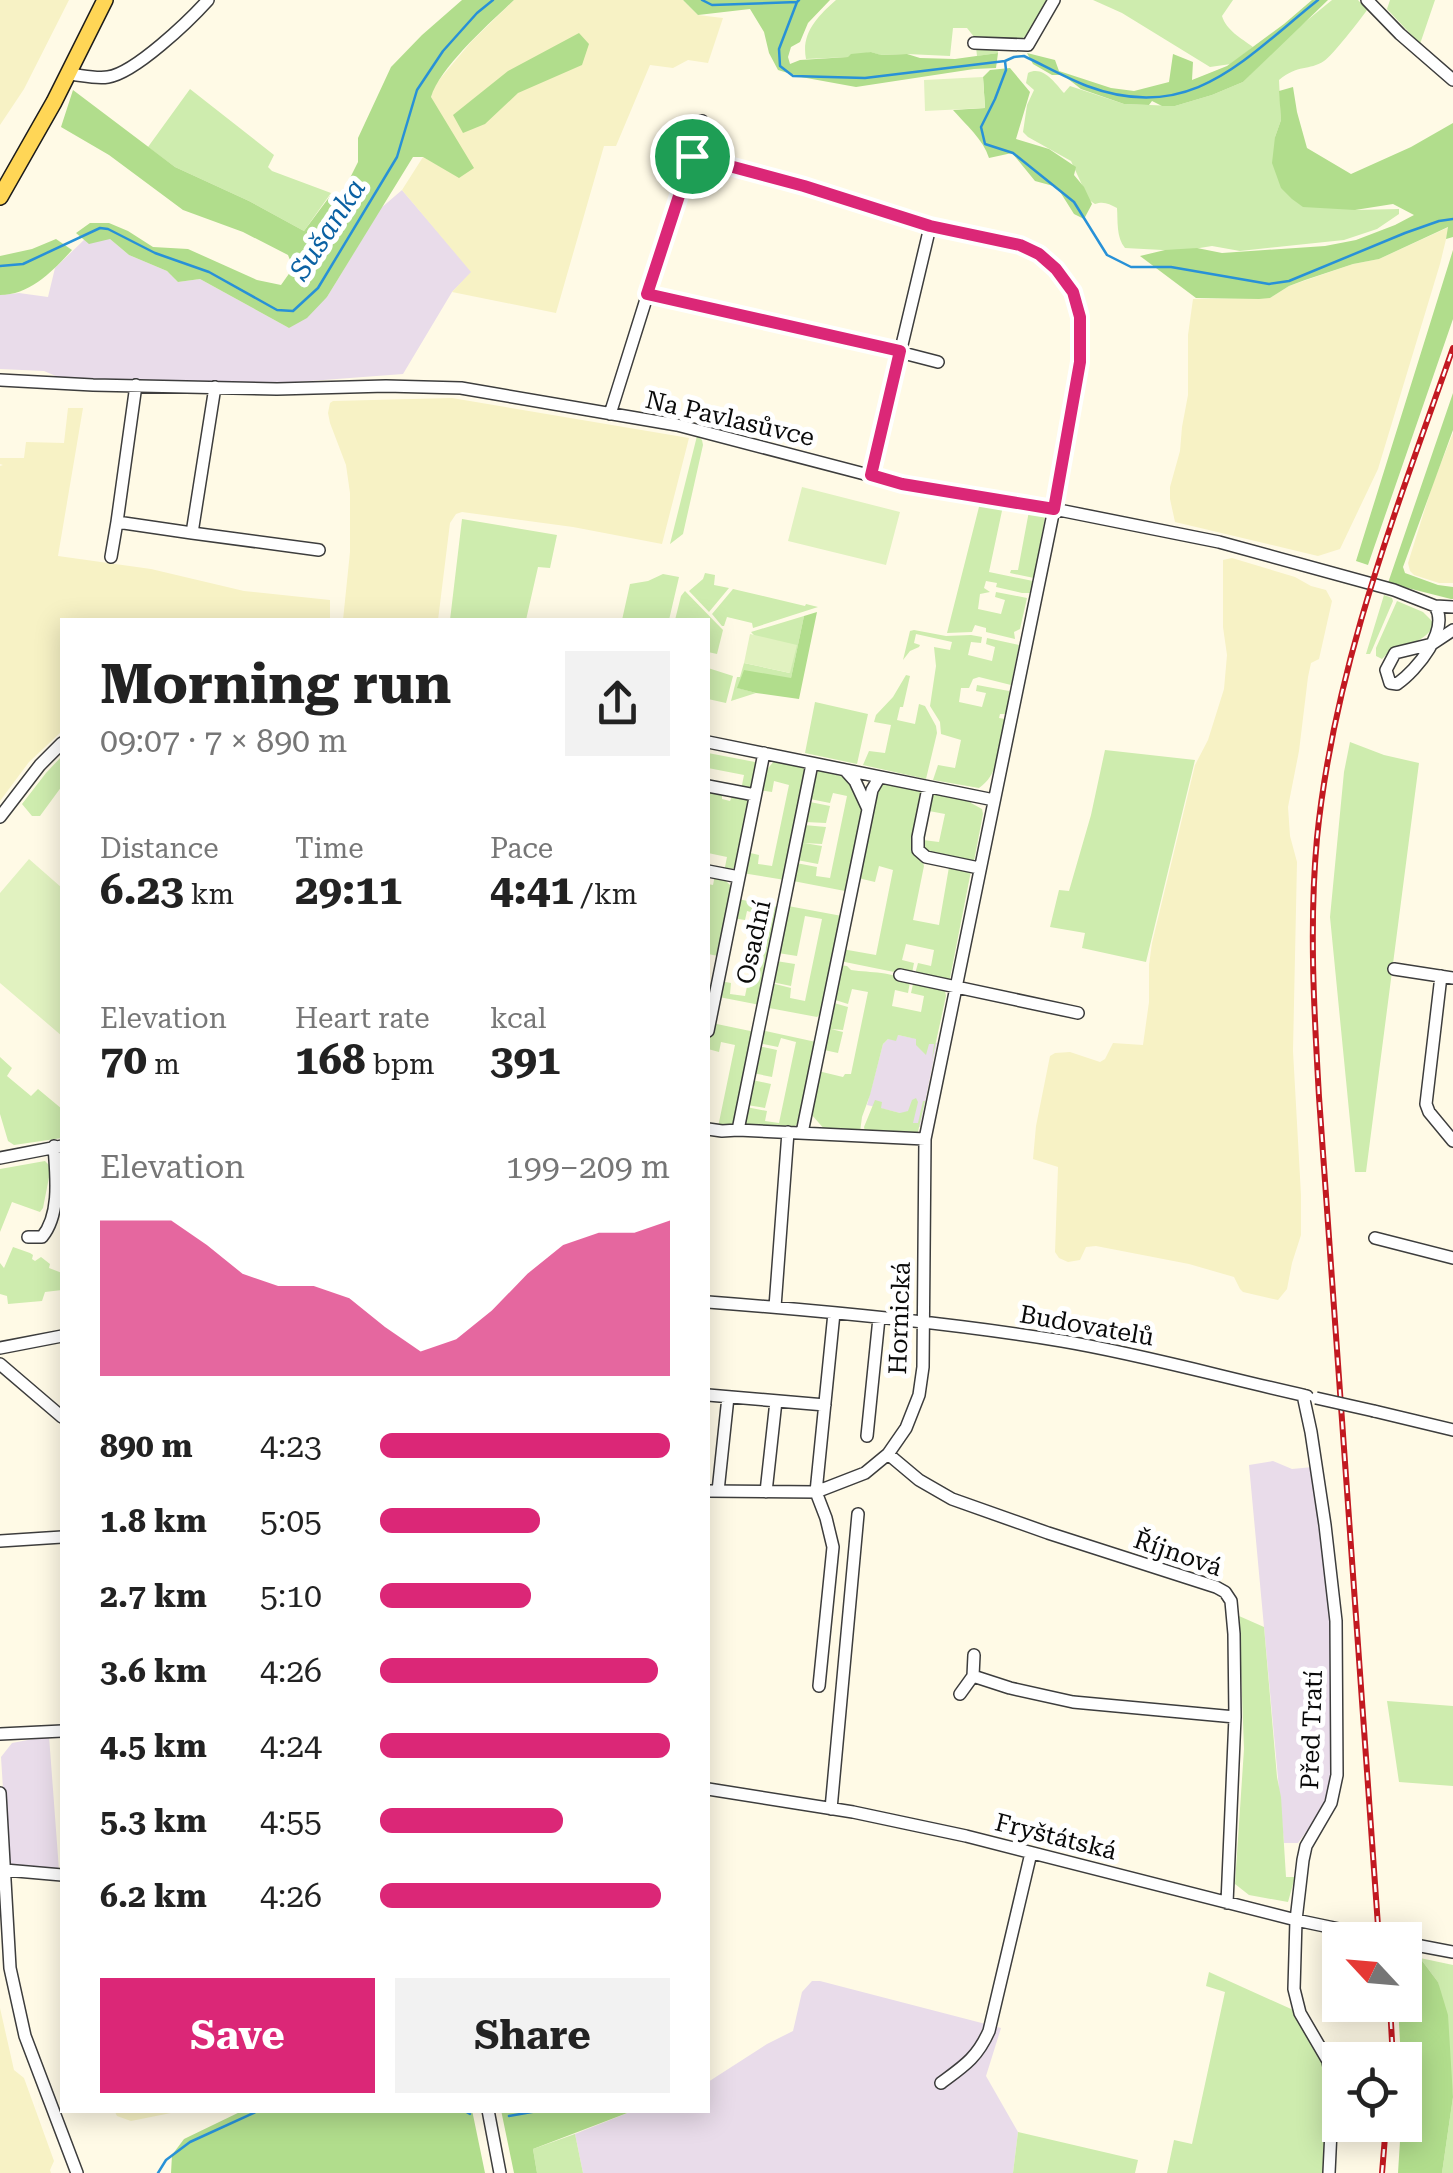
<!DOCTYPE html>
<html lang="en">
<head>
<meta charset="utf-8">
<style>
  body { margin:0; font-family:"Roboto Serif",serif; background:#f2f2f2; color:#222; height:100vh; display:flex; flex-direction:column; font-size:38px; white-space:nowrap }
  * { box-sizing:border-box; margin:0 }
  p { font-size:32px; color:#767676 }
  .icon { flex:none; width:55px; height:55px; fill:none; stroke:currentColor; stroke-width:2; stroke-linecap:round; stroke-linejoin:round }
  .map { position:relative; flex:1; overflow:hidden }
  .details { position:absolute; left:60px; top:618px; width:650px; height:1495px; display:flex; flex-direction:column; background:#fff; border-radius:0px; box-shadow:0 5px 25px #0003 }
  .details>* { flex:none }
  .needle { width:65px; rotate:296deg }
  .controls { position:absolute; left:1322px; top:1922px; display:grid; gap:20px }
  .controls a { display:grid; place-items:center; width:100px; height:100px; border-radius:0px; background:#fff; box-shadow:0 5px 25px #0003; font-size:50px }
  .pin { position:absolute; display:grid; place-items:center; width:85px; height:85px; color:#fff; margin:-42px; border:5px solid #fff; border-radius:50%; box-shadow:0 2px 10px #0007 }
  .round { display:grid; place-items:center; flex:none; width:105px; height:105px; border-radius:0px; background:#f2f2f2 }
  .summary { display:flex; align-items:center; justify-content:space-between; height:170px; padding:0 40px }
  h1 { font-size:55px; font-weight:700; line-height:75px }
  .metrics { display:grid; grid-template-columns:repeat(3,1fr); gap:15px; height:170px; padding:10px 40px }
  .metrics div { display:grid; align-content:center }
  .metrics b { font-size:42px; font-weight:700 }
  .metrics small { font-size:28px; font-weight:400 }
  .metrics p { font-size:28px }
  .chart { height:280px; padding:20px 40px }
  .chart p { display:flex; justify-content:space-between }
  .chart svg { width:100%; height:180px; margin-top:10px; fill:#db2777; opacity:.7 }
  .primary-button { display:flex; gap:20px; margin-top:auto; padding:20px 40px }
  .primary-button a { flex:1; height:115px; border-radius:0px; background:#db2777; color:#fff; font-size:40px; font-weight:700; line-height:115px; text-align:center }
  .primary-button a+a { background:#f2f2f2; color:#222 }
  ul { padding:0 40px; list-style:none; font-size:32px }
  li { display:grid; grid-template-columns:160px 120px 1fr; align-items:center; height:75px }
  li i { height:25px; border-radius:12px; background:#db2777 }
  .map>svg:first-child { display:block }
</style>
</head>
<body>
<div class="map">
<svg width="1453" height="2173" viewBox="0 0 1453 2173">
  <rect width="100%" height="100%" fill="#fffae6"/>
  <path fill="#e9dcea" d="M402,190L472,272L452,292L403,374L270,384L63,379L44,371L0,369V295L19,293L48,297L55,268L86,238L110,239L129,255L167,271L178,282L200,279L289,328L327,297L381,208Z
    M898,1035L937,1043L920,1127L909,1124L900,1113L867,1105L883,1044L888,1039Z
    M1273,1461L1292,1469L1313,1467L1331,1625L1332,1785L1317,1817L1298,1843H1284L1249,1465Z
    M49,1736L59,1870L8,1868L1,1757L12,1743Z
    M812,1981H820L1001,2028L986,2076L1018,2132L1013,2173H583L575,2134L635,2110H708V2082L767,2044L793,2031L802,1992Z"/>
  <path fill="#f7f2c5" d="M0,0H69L24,89L0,125Z
    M514,0H683L698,15L723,18L708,63L688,60L673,68L650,65L616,146H604L556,313L452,292L471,272L402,190L423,157L459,177L431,97L434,86L471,42Z
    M1449,227L1440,264L1378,469L1340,549L1318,556L1175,522L1170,499V487L1180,451L1182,427L1188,395V335L1193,299L1270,298L1289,286L1353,264L1379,259Z
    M452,398L689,438L662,544L573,527L462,512L456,514L450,523L438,620H343L350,552V493L346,465L330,423L328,413L330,403L333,401Z
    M68,408H83L58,556L151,569L244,591L330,600V620H62V731L29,762L0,801V466L3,465L0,464V458H24L26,442L64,443Z
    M1453,433V583H1439L1414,575L1410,571L1408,563L1433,483Z
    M1232,558L1295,577L1311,586L1326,590L1332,601L1319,659L1311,663L1308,677L1299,751L1288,807L1290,836L1297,862L1293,1051L1301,1195V1235L1292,1263L1287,1289L1278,1300L1243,1292L1240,1289L1234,1277L1189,1264L1096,1246L1086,1247L1080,1260L1068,1262L1059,1258L1055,1252L1058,1167L1033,1159L1036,1126L1050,1056L1055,1053L1070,1052L1100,1062L1105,1059L1113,1043L1143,1045L1149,1002V965L1152,943L1195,765L1208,740L1224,689L1227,655L1223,627V560Z
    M0,2008L14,2070L24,2078L54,2161L50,2170L51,2173H0Z
    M114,2110H186L131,2121L117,2116Z"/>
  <path fill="#ceecae" d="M836,0H1050C1032,33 1036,38 997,44L998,53L977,56L975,38L967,28H953L950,56L907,54L880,55L871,52L849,57L806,59C801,33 817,17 836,0Z
    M1093,0H1233L1222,16C1226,30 1241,38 1253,47L1231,64L1210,67L1122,13Z
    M1332,0H1358L1367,10C1361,19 1332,56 1324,61C1309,71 1298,64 1279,80L1281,120L1275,137L1355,210L1399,209V214L1377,229L1344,240L1240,251L1212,246L1181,251L1125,248C1116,237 1118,221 1117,208C1109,204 1104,201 1095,204L1089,200L1071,161L1028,137L1023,132L1027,105L1034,90L1026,83L1028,73C1043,65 1055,83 1064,93L1070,86L1124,104L1175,106L1212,95L1243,82L1294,31Z
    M1390,0H1435L1420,44L1387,9Z
    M190,89L274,155L268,167L272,171L331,193L304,231L249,201L175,167L148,147Z
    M697,436L702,440L703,445L683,534L670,544Z
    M980,503L1003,506L989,572L1033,581L1030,593H1022L996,587L997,583L986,581L984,588L990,592L980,594L978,609L1001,614L1005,600L995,597L996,592L1027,598L1020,629L1014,632L1015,639L986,632V628L975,625L972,632L947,633Z
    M1029,511L1041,513L1045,517L1034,578L1010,573L1011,570H1018Z
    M462,519L557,535L550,568L538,567L526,620H450Z
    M705,573L715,575L714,585L729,588L709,612L689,591L703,579Z
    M663,574L679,577L669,620H622L630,584L648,581Z
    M733,589L805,606L806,604L818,607L753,628L752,623L727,617L724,626H722L712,614Z
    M685,591L723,630L717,654L708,652V620H675L681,596Z
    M1384,595L1392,598L1393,601L1372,650L1370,654H1366Z
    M1397,601L1423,612L1434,623C1428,643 1404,643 1389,655H1386L1382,659L1376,656V648Z
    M804,616L791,678L738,688L756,693L731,701L737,677H740L744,663L790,673L751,632Z
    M914,630L946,636L971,635L982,637L981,643L971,642L968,655L992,661L995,647L986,644L987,638L1019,645L1011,685L979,677L973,679L969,688H961L959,702L982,707L986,693L976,691L977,685L1009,691L1010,693L1006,714H1000L999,718L1005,719C1000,743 1000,774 979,788L933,780L938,765L955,768L961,740L941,734L940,722L930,706L936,666L934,647L950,650L952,642L916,634L914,643L920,645L919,647L910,651L903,660L910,631Z
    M708,668L733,676L726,703L708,699Z
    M906,675L910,676L903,707H900L897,720L915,724L919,704L925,706L936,726L937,733L926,779L863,765L869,751L885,753L891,725L874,722L876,715L893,697Z
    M815,702L868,714L857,764L805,753Z
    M1350,742L1384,755L1419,763L1366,1172H1355L1330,917L1344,772Z
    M1105,750L1195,760L1146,962L1082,948L1085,933L1050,927L1059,890L1069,891L1091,815Z
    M708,753L755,762V774L751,792L741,790L744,775L708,768Z
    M62,756V786L40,816H32L22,804L46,773Z
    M774,761L802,767L807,771L785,880L742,873L746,852L759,855L758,864L772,866L789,785L774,781L772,792L759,790L765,772Z
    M818,770L848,778L863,812L849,884L845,885L848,887L845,891L793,881L796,863L817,867L816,876L830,878L847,796L833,793L830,803L810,799Z
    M885,783L918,790L922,793V859L924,866L913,920L939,925L949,867L971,871L950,978L948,980L915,974L918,963L931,966L934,950L906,944L902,960L914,963L912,973H899L840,961L842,949L876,955L893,870L879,866L875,882L858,878L878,788Z
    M708,790L722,793V799L730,801L733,794L751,797L737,865L731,870L724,872L727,857L708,853Z
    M932,794L971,801V803L982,809L983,814L974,861L969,863L923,851V840L939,842L945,814L929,811Z
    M810,802L830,806L826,823L805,822Z
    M804,825L826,827L822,844L804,843L822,846L818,864L797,860Z
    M715,875L724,879L732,887L718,956L708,954L710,940L708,939V884L713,885Z
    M738,899L778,907L760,1005L719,997L720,981L731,983L730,994L745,996L762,915L747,911L745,920L732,918Z
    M788,906L842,916L820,1014L817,1017L769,1008L768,1005L771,983L791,988L790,998L805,1001L822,919L805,916L797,956L778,953Z
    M776,961L795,964L791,986L772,982Z
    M839,965L847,966L851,970C872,973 891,971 910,982L908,993L895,990L892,1006L921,1012L924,996L911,993L913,984L945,991L946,996L932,1060L934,1044H929L926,1055L916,1045V1039L898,1035L896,1041L888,1039L883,1044L870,1095L862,1117L860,1132L826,1131L811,1114L818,1071L843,1077L845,1074H851L868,992L852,989L848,1004L832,999Z
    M834,1003L848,1007L843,1030L831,1029L843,1032L838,1053L824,1050Z
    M712,1023L755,1032L735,1126L718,1127L735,1045L721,1042L719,1052L708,1049Z
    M761,1030L816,1042L798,1123L795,1126L744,1125L746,1107L767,1111L765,1121L779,1123L796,1042L781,1038L778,1047L759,1043Z
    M758,1046L777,1050L772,1077L753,1073Z
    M0,1057L12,1068L7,1076L31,1096L38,1089L62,1109V1138L14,1145L8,1141L0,1114Z
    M752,1080L771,1084L765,1108L747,1105Z
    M916,1098L918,1102L913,1123H918L923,1101H925L917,1136L865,1132L864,1127L875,1100L882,1102L881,1108L900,1113L908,1111L912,1100Z
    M45,1161L51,1167L43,1208L40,1212L12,1202L0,1232V1169Z
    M13,1247L30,1253L33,1255L32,1259L35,1261L41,1257L50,1264L49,1268L62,1273V1290L45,1292L42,1301L8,1304L7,1296L0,1294V1263L4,1268Z
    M1239,1616L1264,1627L1277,1777L1281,1797L1286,1877H1295L1288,1902L1249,1895L1235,1884L1244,1749Z
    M1387,1701L1453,1706V1786L1399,1782Z
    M1420,1958L1453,1965V2173H1442L1453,2097L1438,1982Z
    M1209,1972L1300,2013L1328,2061L1329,2173H1167L1174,2140L1192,2144L1225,1992L1206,1986Z
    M1018,2132L1138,2160L1135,2173H1013Z
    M575,2134L583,2173H537L533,2149Z"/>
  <path fill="#b1dd8c" d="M462,0H514C490,23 440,67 431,97L474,168L459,178L423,157H413L327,297L307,318L289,328L200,279L178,282L167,271L129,255L110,239L89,244L76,233L90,223H109L128,231L153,247L188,249L257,280L281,285L293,268L288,255L243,232L183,210L109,155L61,127L73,90L175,167L249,201L304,231L330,196L340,198L358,162V138L391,67L422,35Z
    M683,0H830L808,23L800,42L791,47L788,57L790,64L800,60L848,57L851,54L871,52L881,55L907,54L920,58L955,59L998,53L996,68L974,69L856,87L801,77L778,70L769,53L764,32L750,9L698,15Z
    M1312,0H1328L1243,82L1212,95L1175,106H1162L1152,101L1149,105L1124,104L1081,89L1063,75H1052L1033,64L1027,53L1055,60L1059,71L1111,88L1134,91L1169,82L1173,54L1193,62L1192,80L1227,66L1284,24Z
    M579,33L589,44L582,65L518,93L485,124L463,133L453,115L508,71Z
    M1010,68L1030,92L1016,139L1049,149L1076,167L1074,175L1084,187L1092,204L1084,219L1074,214L1057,187L1035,181L1012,153L989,158C983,139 966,125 953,110L985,108L983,77L990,70Z
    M1293,87L1297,112L1307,148L1351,174L1411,147L1453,123V237L1446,239L1448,227L1379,259L1353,264L1305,280L1289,286L1270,298L1259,299L1196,298L1140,256L1165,250L1197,248L1222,253L1325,246L1356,240L1395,225L1414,215L1393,204L1355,210L1303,207L1292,199L1281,188L1272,163L1275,137L1281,120L1279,91Z
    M56,239L72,250C53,271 30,295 0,295V256L32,249Z
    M1453,250V319L1368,565L1356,561Z
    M1453,393V430L1403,567L1405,573L1438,585L1453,587V599H1451L1388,583Z
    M817,612L799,699L756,693L737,688L744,670L791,678L804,616Z
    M1405,1955L1420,1958L1438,1982L1448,2015L1453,2097L1442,2173H1398L1401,2125H1405V2060H1401L1398,2005H1405Z
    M244,2110H472L485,2173H171L172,2155L184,2139Z
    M501,2110H635L533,2149L537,2173H514Z"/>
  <path fill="#e1f2c0" d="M983,77L985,108L925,111L924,80Z
    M802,487L900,512L886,565L788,541Z
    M750,634L797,645L790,673L744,663Z
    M29,859L62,888V1036L0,983V893Z"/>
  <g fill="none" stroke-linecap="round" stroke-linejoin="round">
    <path stroke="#2891d7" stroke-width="2.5" d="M702,0L712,5L797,2L799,0
      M797,2L779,49L780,66L793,76L865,78L1005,61L1006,70L995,99L981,127L985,144L1013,153L1074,202L1107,255L1131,267H1171L1269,284L1289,281L1405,233L1439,221L1453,219
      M1005,61L1014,57L1024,56C1045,66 1066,78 1087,86C1191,125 1244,59 1318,0
      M0,266L23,264L100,228L108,229L155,253L209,272L277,310L293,311L318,288L397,157L417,90L443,51L477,13L493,0
      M463,2110L470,2114
      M509,2116L543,2110
      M158,2173L166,2160L190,2142L260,2110"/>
    <defs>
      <path id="minor" d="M1367,0L1400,34L1453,80
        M974,43L1028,45L1054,0
        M68,74C81,75 95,79 108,77C135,73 189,21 208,0
        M691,156L804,186L930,227L948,228L1020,245L1039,254L1056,269L1073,292L1080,317V362L1054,509L925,1139L923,1367L919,1395L906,1428L888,1454L865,1473L816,1492L708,1491
        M647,293L841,337L938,362
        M0,380L93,385L277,389L386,386L461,388L677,425L903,484L1054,509L1219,542L1394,590L1435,606L1453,607
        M136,385L117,522L192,533L215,387
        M610,414L702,121
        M871,475L930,227
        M192,533L319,550
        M111,557L117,522
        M1435,606C1450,630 1417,670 1397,684L1390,683L1386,670L1395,653L1432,644L1453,630
        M708,742L994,800
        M846,771L855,781L868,809
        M708,786L755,795
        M928,788L918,837V850L926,857L979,868
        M0,817L40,765L62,743
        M708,871L739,877
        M1394,969L1453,978
        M900,975L1078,1013
        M1441,976L1426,1104L1429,1112L1453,1141
        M708,1031L764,753
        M708,1129L722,1131L738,1130L925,1139
        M738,1130L812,764
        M802,1133L872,790L879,778
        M0,1158L62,1146
        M28,1237H42C61,1214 56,1175 54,1146
        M1375,1238L1453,1258
        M708,1302C826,1311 945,1322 1062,1341C1145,1355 1225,1378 1307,1396
        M775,1307L788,1132
        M0,1348L62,1336
        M0,1364L62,1417
        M708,1395L825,1405
        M1303,1395L1311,1432L1325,1525L1336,1621L1337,1775L1331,1803L1306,1846L1303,1860L1296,1920L1294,1989L1300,2013L1328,2061L1333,2088L1329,2173
        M1374,1411L1453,1430
        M867,1436L879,1318
        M888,1454L919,1480L952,1499L1048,1533L1216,1587L1225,1592L1231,1601L1234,1634L1235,1717L1227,1903
        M718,1491L728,1397
        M766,1492L776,1401
        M0,1541L62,1537
        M973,1676L1010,1688L1073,1702L1235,1717
        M819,1686L833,1547L826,1518L816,1492L834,1313
        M960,1694L973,1676L974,1655
        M0,1734L62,1731
        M708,1789L853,1812L966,1836L1296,1920L1339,1929
        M0,1793L10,1968L25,2036L77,2173
        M831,1809L858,1514
        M5,1870L62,1875
        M1405,1943L1453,1952
        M941,2083C964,2066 977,2058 989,2031L1031,1853
        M488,2110L500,2173"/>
      <path id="major" d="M0,197L54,102L105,0"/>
    </defs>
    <use href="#minor" stroke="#3d3d3d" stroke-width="14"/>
    <use href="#major" stroke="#1b1b1b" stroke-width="18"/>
    <use href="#minor" stroke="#fff" stroke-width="11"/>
    <use href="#major" stroke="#ffd656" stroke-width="15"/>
    <defs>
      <path id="rail" d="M1379,1940L1319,1097C1314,1011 1309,924 1317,838C1334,667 1397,508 1453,348
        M1390,2005L1393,2060
        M1382,2173L1386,2125"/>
    </defs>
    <use href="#rail" stroke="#c21921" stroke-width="6"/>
    <use href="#rail" stroke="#fff" stroke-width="2.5" stroke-dasharray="8" stroke-linecap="butt"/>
    <defs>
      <path id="minor-bridge" d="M1316,1398L1374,1411
        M1339,1929L1392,1940"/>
    </defs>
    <use href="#minor-bridge" stroke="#3d3d3d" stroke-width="14" stroke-linecap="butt"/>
    <use href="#minor-bridge" stroke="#fff" stroke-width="11"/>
  </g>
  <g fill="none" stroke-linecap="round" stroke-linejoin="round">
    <defs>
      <path id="route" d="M692,156L804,186L930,226L1020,245L1039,254L1056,269L1073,292L1080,317V362L1054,509L902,484L871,475L900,351L647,294Z"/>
    </defs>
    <use href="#route" stroke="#fff" stroke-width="20"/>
    <use href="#route" stroke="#db2777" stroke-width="12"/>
  </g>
  <g text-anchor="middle" stroke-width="10" stroke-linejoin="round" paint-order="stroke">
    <g font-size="25" fill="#0a0a0a" stroke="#fff">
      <text transform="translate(730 418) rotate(13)" y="9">Na Pavlasůvce</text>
      <text transform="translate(753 942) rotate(-78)" y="9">Osadní</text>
      <text transform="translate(899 1318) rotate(-88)" y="9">Hornická</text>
      <text transform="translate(1087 1325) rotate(10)" y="9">Budovatelů</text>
      <text transform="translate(1178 1553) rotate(19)" y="9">Říjnová</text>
      <text transform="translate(1311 1730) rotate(-88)" y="9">Před Tratí</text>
      <text transform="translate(1056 1836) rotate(14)" y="9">Fryštátská</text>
    </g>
    <g font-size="28" font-style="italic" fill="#0b61a3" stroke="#fff">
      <text transform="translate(327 229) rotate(-57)" y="10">Sušanka</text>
    </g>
  </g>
</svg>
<div class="controls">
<a><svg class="needle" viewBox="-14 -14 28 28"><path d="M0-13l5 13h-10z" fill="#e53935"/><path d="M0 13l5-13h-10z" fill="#767676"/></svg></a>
<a><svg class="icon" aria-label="locate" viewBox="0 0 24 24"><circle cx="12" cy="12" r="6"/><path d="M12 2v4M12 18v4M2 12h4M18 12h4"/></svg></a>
</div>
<div class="pin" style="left:692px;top:156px;background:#1e9e55"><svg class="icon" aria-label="arrive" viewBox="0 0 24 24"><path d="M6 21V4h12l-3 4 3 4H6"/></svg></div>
<section class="details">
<div class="summary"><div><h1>Morning run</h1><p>09:07 · 7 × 890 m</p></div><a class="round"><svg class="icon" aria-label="share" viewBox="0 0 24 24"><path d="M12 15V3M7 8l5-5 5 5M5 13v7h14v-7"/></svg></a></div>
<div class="metrics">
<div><p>Distance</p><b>6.23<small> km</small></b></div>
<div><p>Time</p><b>29:11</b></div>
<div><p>Pace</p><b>4:41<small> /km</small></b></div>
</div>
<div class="metrics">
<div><p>Elevation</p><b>70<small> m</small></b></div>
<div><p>Heart rate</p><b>168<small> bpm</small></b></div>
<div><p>kcal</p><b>391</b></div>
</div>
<div class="chart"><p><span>Elevation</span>199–209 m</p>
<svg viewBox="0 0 160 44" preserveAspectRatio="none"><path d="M0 44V6L10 6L20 6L30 12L40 19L50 22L60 22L70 25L80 32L90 38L100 35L110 28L120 19L130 12L140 9L150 9L160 6V44z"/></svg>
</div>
<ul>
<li><b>890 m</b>4:23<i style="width:100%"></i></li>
<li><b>1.8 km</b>5:05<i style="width:55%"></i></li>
<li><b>2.7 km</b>5:10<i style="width:52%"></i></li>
<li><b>3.6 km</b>4:26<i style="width:96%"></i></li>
<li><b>4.5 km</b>4:24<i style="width:100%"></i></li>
<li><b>5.3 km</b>4:55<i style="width:63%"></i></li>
<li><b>6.2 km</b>4:26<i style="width:97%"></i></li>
</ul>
<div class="primary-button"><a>Save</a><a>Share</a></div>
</section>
</div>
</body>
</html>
